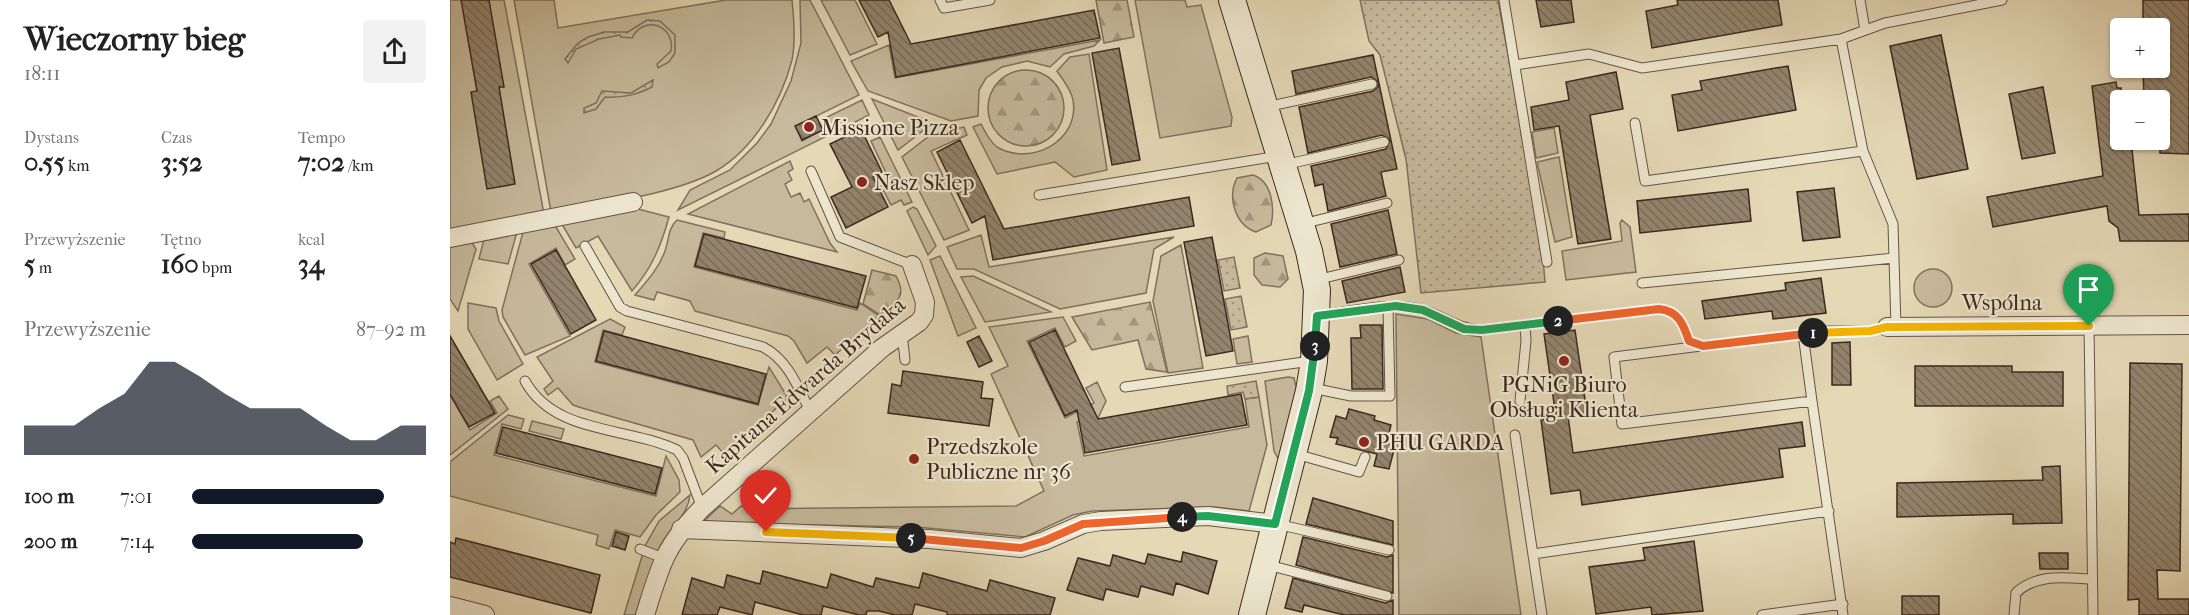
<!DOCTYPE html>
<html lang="pl">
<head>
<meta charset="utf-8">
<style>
  body { margin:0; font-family:"IM FELL French Canon",serif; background:#f2f2f2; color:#222; height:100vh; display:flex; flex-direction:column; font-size:22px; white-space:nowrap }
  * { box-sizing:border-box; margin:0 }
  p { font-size:20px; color:#767676 }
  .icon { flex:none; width:33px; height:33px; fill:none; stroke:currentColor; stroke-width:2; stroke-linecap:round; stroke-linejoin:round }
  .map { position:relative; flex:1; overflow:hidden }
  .drawer { display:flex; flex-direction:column; background:#fff; width:450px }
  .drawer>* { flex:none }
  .buttons { position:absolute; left:1660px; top:18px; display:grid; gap:12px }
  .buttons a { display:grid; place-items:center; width:60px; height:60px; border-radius:6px; background:#fff; box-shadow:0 2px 4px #0004; font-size:30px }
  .pin { position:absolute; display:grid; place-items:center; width:51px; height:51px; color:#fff; margin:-62px -26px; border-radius:50% 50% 50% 0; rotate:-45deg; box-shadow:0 0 6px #0007 }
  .pin .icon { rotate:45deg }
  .km { position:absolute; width:30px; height:30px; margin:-15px; border-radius:50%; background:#222; color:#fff; font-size:16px; line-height:30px; text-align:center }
  .round { display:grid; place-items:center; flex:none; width:63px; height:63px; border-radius:6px; background:#f2f2f2 }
  .head { display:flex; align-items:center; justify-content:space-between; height:102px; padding:0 24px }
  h1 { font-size:33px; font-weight:700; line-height:45px }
  .metrics { display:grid; grid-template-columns:repeat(3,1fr); gap:9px; height:102px; padding:6px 24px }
  .metrics div { display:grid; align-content:center }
  .metrics b { font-size:26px; font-weight:700 }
  .metrics small { font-size:16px; font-weight:400 }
  .metrics p { font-size:16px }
  .chart { height:168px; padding:12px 24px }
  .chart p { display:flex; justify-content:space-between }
  .chart svg { width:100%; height:108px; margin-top:6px; fill:#111827; opacity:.7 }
  ul { padding:0 24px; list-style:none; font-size:20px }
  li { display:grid; grid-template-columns:96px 72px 1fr; align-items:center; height:45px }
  li i { height:15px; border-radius:8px; background:#111827 }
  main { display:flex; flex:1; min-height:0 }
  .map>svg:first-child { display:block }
</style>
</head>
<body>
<main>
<section class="drawer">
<div class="head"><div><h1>Wieczorny bieg</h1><p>18:11</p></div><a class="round"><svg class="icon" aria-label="share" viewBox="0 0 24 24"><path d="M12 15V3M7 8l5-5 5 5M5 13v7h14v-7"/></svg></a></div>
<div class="metrics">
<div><p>Dystans</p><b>0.55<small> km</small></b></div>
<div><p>Czas</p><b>3:52</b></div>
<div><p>Tempo</p><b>7:02<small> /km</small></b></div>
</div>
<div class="metrics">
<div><p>Przewyższenie</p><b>5<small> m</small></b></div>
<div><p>Tętno</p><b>160<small> bpm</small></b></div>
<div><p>kcal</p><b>34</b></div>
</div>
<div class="chart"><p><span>Przewyższenie</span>87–92 m</p>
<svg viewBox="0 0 160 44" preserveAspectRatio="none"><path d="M0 44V32L10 32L20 32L30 25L40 19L50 6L60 6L70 12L80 19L90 25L100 25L110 25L120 32L130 38L140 38L150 32L160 32V44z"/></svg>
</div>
<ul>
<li><b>100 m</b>7:01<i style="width:82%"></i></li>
<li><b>200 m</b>7:14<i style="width:73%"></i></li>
</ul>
</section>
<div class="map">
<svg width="1739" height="615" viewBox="0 0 1739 615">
  <defs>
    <pattern id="forest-firs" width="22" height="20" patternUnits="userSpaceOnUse" patternTransform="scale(1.5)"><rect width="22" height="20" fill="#c7ba9c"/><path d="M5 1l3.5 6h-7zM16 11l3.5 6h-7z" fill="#a3977f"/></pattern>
    <pattern id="garden-dots" width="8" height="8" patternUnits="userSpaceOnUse" patternTransform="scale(1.5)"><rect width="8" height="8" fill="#c7ba9c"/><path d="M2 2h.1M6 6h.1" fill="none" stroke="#a3977f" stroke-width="1.8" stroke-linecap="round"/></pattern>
    <pattern id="building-back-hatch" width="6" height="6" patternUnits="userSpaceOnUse" patternTransform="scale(1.5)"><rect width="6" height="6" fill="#93846d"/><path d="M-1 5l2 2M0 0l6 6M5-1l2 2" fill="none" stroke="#796c59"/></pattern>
  </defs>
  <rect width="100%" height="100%" fill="#e4d8b5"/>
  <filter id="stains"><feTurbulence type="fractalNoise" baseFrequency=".00333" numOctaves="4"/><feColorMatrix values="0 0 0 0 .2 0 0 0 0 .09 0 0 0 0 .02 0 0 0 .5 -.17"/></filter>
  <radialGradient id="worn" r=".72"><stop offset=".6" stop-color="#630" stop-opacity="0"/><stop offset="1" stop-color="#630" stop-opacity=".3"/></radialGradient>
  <path fill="#c7ba9c" stroke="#81715e" stroke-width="1.5" d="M0,0H54L94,214L0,232Z
    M64,0H104L108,28L276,0H342C344,19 346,41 342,60C331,102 304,149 266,171C224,195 149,203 101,212Z
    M350,0H360L409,95L346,126L352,141L372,130L375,137L228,210L240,190L280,170L307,143L321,124L341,81L351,43Z
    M371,0H405L427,44L400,55Z
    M685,0H735L737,7L751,5L782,117L781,126L710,138Z
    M650,40L644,46L614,54L600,67L577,61L552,67L536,78L529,90L528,116L501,121L418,91L401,61L439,45L445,78Z
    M639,54L657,170L624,177L605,162L547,174L523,127L531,124C535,132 540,142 547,147C581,167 630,141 623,100C621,89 613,80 607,71L620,57Z
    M422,99L483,123L448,150Z
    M412,100L419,115L380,135L373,119Z
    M514,127L517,135L481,151L519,230L494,240L452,157L483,133Z
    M1104,128L1108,153L1086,158L1082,132Z
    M430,137L462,202L454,205L451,200L441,205L427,178L436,173L421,141Z
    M1109,157L1122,237L1105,242L1087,162Z
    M340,161L343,169L338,172L342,180L335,184L341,197L350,193L354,202L359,199L380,243L387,252L238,214Z
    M463,207L467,209L486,246L478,255L457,211Z
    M184,208L219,217C211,246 202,268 182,291L148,236L126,248L113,226L114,221Z
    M227,220L275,232L274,238L253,233L244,267L407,310L410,303L429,316L385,355L377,347L357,363L344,341L338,336L245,311L240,301L207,292L204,300L185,295C197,281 209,268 215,251C219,240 218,228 227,220Z
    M1172,220L1180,227L1186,272L1116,280L1112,251L1172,241L1170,223Z
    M101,224L106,227L125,259L115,265L106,248L79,264L120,336L75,355L53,317L52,310L73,232Z
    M67,232L58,264L29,259L34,239Z
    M531,235L539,267L724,237L704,249L696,293L610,309L524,269H507L497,247Z
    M21,241L26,249L8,311L0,299V245Z
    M731,245L753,368L718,373L703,301L711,256Z
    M490,256L526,328L508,336L480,260Z
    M1464 288a19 19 0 1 1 38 0a19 19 0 1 1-38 0Z
    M523,276L601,312L535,322L511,277Z
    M18,303L46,308L49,321L73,364L47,380L18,329Z
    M946,314L978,319L1006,333L1031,337L1071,615H949Z
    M613,317L626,341L615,347L605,328L577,341L615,418L644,403L636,388L647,382L656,401L648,418L627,422L634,456L799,427L795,399L809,397L817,445L799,511L765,507L642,511L623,515L575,537L466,527L256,523L254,521L270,506L282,514L291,506L300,509L566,506L594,491L541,374L558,366L539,327Z
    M160,319L175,327L172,335L153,330L145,362L308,405L319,367L338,398L274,454L266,445L251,457L243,440L132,408L123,405L108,388L98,395L94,389L103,381L87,357Z
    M798,336L802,362L787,364L783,339Z
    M838,377L844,378L847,391L830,462L824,451L815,381Z
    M0,395L20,430L47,413L40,401L49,396L58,409L0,455Z
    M58,415L74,419L71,429L52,424L44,455L206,496L216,456L229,480L230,492L206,515L190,537L165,530L159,549L146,545L148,535L0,496V462Z
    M82,421L114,429L111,439L79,431Z
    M240,495C238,517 217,529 209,549L206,551L195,546L209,521Z
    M193,553L205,559L188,615H174Z"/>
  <path fill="url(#forest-firs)" stroke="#81715e" stroke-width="1.5" d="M646,0H677L684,37L654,43Z
    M538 108a38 38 0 1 1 76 0a38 38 0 1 1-76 0Z
    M803,175C822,181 825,208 821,225L806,232C785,225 777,197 787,178Z
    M815,253L833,256L838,279L830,287L812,285L804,275V258Z
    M422,270L446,276C458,298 446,301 430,315L413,304Z
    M700,302L717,372L696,369L688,340L642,350L622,317Z"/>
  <path fill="url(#garden-dots)" stroke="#81715e" stroke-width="1.5" d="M910,0H1048L1091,235L1095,282L971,293L956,159L930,55L919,41Z
    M197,20L210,21L225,35V53L219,62L208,68L207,64L221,51C225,24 193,15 182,38L171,37L170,35L149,39L126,49L118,63L115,59L128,43L138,37L154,32H178Z
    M203,80L202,87C186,95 173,98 155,97L146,109L134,113V108L146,103L152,91L181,93Z
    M784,257L790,288L774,291L768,260Z
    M791,296L797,327L781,330L775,299Z
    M806,381L809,397L795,399L793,392L778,395L777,386Z"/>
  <path fill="url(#building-back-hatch)" stroke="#3b281f" stroke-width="1.5" d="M11,0H39L54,87H49L65,184L37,189L21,92L27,91Z
    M409,0H439L461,44L644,10L650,38L446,77L438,32L428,37Z
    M1086,0H1121L1124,22L1091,27Z
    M1227,0H1328L1332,25L1202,48L1196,11L1228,5Z
    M1693,0H1739V154L1710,153V100H1694L1693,68H1710V28H1693Z
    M1491,35L1518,169L1467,179L1440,46Z
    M669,48L690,160L662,165L642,53Z
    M923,55L947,169L931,172L936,196L878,211L873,184L865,186L861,166L936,149L940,140L932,135L858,153L849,107L923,91L928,87V82L921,77L846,94L842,71Z
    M1338,66L1346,110L1228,131L1222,95L1252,90L1250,81Z
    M1166,72L1173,109L1140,115L1161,239L1128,244L1109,126L1084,130L1081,107L1119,100L1116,82Z
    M1666,82L1667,88H1671V140H1681L1689,215L1739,214V241H1670L1668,228L1659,221L1657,206L1543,227L1537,197L1653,176L1642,86Z
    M1593,87L1605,153L1572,159L1559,94Z
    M366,116L373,130L352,140L345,126Z
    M411,129L432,172L423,177L438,207L396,228L381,197L402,187L380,144Z
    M510,140L554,229L739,197L744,226L543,260L535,216L522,223L487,152Z
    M1384,188L1390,237L1353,241L1347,192Z
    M1298,189L1301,221L1190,233L1187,201Z
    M938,210L947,254L890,267L881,224Z
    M254,234L416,276L407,308L245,266Z
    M762,237L783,351L756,356L734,242Z
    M106,250L146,320L121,334L81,264Z
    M950,267L955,292L897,303L892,281Z
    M1371,278L1376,313L1323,319L1322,311L1255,319L1252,301L1336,290L1335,283Z
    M910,325H932L933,389H902L901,338H911Z
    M605,330L648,419L791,394L797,425L635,453L627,410L615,416L579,342Z
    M1125,330L1137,413L1118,416L1123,453L1352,422L1355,446L1329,449L1333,477L1132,505L1130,490L1101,494L1091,420L1106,417L1094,334Z
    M154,331L316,374L308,404L146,361Z
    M0,336L45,413L19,427L0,394Z
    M529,336L542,361L529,367L517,342Z
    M1400,342L1401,385H1382V343Z
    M1680,363L1732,364L1730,571L1707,570L1708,599H1739V615H1689V599L1678,600Z
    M1465,366H1562V372H1613V406H1465Z
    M453,371L533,382L531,398L543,399L539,426L438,413L442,384L451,386Z
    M899,409L925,416L924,420L941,425L938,437L943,439L940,449L944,450L939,469L924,466L927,454L886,444L888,438L880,437L886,416L896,419Z
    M53,427L212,468L205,494L46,453Z
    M1610,466L1612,523L1563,524V514L1447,517V483L1593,480L1592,467Z
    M863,498L943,521V545L856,524Z
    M166,532L179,536L175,550L162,546Z
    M853,537L937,557L943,555V593L846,565Z
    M6,538L150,575L141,613L0,577V542L5,544Z
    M1244,541L1253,611L1202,615L1201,607L1146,614L1139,567L1195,560L1193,548Z
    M733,552L767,561L758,594L726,583L723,595L691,586L688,597L656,589L653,600L617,590L628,558L660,566L663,555L695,564L698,554L731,562Z
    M1589,553H1618V569H1590Z
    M313,571L377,588L381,574L423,587L426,578L469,588L473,573L537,591L540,580L605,598L600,615H497V612L465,604L462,615H445L429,611H417L416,615H409L373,606L371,615H353L305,602L302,615L270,607L267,615H232L242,578L274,588L277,575L310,584Z
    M843,578L935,603L943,600V615H894L854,605L852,612L835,608Z
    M1452,596H1489V615H1452Z"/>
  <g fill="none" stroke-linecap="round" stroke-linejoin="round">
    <defs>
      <path id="lane" d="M490,0L494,8L540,0
        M1054,0L1097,262
        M1410,0L1415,30
        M1391,39L1435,23L1552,0
        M1065,65L1139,54L1192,68L1391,39L1413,151
        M816,107L922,84
        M1185,123L1195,181L1413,151L1443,224L1446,327
        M834,165L934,142
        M361,171L390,237L462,265
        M589,195L828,156
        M852,224L937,203
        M135,246L170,307L177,311L313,347C338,360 348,387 360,411
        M866,280L949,260
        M1192,283L1444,258
        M867,316C899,312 938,301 970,309C993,315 1006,329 1032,330L1209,309C1228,311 1233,323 1239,341L1253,346L1380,331H1420L1437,327
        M1639,325L1643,615
        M452,334L455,360
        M1353,334L1362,401
        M1251,346L1164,357L1172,424L1362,401L1393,615
        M75,381C105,435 177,426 227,450L233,458L252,508
        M675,387L861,361
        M862,388L901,396H940L938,307
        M1070,401L1076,341L1075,325
        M1065,435L1092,615
        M846,454L909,472L915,457
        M827,524L939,550
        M190,549L213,558
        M1083,554L1379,511
        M818,565L937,596
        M1312,615L1393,604
        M1564,615L1566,593C1586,573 1616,578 1642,579"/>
      <path id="street" d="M0,238L183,202
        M1437,327L1739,325
        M231,529L479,539L571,548L594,541L633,524L651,521L758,516L825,524
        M0,606L35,615
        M195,615C211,564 214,547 252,508L432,348L469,322L474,315L475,302L462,265"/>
      <path id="secondary" d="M782,0L859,251L867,290L864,361L859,391L802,615"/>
    </defs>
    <use href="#lane" stroke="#655444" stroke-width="11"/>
    <use href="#street" stroke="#655444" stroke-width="20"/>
    <use href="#secondary" stroke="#3b281f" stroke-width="28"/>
    <use href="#lane" stroke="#ede6cf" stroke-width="9"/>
    <use href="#street" stroke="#ede6cf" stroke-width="18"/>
    <use href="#secondary" stroke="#ede6cf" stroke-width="26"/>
  </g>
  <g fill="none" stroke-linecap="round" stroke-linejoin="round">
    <defs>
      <path id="split-1" d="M1363,333L1420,331L1437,327L1639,326"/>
      <path id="split-2" d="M1108,321L1209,309C1228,311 1233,323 1239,341L1253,346L1363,333"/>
      <path id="split-3" d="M865,346L867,316L946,306L973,310L1014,329L1032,330L1108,321"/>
      <path id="split-4" d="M732,517L758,516L825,524L859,391L865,346"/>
      <path id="split-5" d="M461,538L571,548L594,541L633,524L732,517"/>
      <path id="split-6" d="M316,532L461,538"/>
    </defs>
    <use href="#split-1" stroke="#fff" stroke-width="12"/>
    <use href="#split-2" stroke="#fff" stroke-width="12"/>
    <use href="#split-3" stroke="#fff" stroke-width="12"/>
    <use href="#split-4" stroke="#fff" stroke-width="12"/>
    <use href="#split-5" stroke="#fff" stroke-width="12"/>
    <use href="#split-6" stroke="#fff" stroke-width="12"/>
    <use href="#split-1" stroke="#f5b400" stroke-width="8"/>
    <use href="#split-2" stroke="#f0652b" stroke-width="8"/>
    <use href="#split-3" stroke="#22a559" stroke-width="8"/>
    <use href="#split-4" stroke="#22a559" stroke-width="8"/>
    <use href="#split-5" stroke="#f0652b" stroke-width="8"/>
    <use href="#split-6" stroke="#f5b400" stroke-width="8"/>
  </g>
  <g fill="#8f2418" stroke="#ede6cf" stroke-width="2">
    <circle cx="359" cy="127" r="6"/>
    <circle cx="412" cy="182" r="6"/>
    <circle cx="1114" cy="361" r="6"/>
    <circle cx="914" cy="442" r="6"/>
    <circle cx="464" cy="459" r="6"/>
  </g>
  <g text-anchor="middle" stroke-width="4.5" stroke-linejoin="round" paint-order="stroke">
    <g font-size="22" fill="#3b281f" stroke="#ede6cf" text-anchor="start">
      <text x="371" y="135">Missione Pizza</text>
      <text x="424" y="190">Nasz Sklep</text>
      <text x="1114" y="392" text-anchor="middle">PGNiG Biuro<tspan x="1114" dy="25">Obsługi Klienta</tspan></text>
      <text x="926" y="450">PHU GARDA</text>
      <text x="476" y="454">Przedszkole<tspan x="476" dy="25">Publiczne nr 36</tspan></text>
    </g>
    <g font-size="22" fill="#3b281f" stroke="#ede6cf">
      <text x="1552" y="310">Wspólna</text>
      <text transform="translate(355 385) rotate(-41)" y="8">Kapitana Edwarda Brydaka</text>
    </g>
  </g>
  <rect width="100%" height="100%" filter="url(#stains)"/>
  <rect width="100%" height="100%" fill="url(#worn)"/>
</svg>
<div class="buttons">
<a>+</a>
<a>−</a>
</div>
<div class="pin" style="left:1639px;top:326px;background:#1e9e55"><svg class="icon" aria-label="arrive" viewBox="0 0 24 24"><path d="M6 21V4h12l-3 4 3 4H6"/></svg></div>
<div class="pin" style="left:316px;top:532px;background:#d93025"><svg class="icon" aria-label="check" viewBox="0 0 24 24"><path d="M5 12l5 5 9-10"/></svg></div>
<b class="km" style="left:1363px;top:333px">1</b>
<b class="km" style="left:1108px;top:321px">2</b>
<b class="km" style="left:865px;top:346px">3</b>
<b class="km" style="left:732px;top:517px">4</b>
<b class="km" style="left:461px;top:538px">5</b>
</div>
</main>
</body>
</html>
